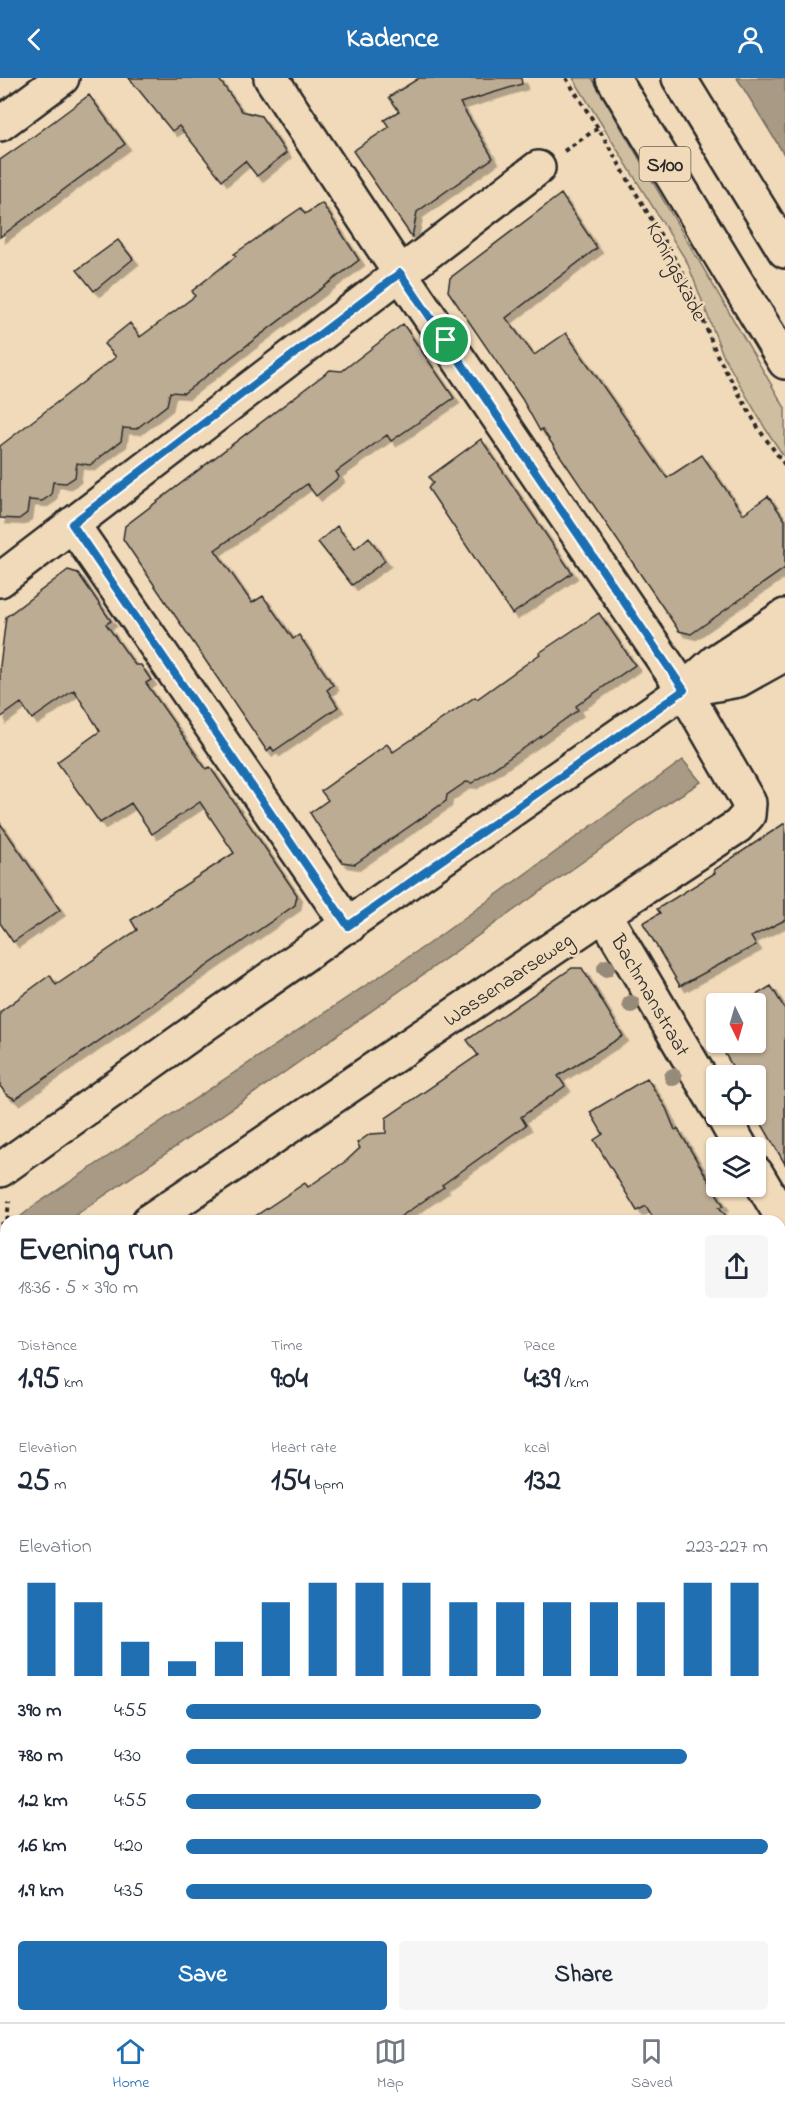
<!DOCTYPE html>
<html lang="en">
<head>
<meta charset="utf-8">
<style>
  body { margin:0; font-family:"Indie Flower",sans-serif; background:#f6f6f7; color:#1f2937; height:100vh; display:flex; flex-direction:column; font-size:22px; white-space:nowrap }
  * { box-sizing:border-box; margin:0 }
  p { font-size:20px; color:#747a83 }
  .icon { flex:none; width:33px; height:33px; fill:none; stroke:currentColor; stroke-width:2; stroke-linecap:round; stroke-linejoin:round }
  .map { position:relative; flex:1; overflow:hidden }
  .drawer { position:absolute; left:0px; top:1137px; width:786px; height:807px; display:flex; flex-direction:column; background:#fff; border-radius:18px 18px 0 0; box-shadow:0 2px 4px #0004 }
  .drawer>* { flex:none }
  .needle { width:39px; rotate:175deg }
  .tools { position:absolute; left:706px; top:915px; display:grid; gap:12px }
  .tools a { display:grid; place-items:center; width:60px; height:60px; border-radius:6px; background:#fff; box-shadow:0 2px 4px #0004; font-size:30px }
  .pin { position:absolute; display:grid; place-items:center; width:51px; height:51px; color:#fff; margin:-26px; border:3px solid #fff; border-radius:50%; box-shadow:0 2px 6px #0007 }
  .round { display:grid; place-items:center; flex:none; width:63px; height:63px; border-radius:6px; background:#f6f6f7 }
  .overview { display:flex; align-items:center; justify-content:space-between; height:102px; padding:0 18px }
  h1 { font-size:33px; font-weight:700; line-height:45px }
  .metrics { display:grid; grid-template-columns:repeat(3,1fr); gap:9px; height:102px; padding:6px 18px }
  .metrics div { display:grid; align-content:center }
  .metrics b { font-size:30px; font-weight:700 }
  .metrics small { font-size:16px; font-weight:400 }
  .metrics p { font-size:16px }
  .chart { height:168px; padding:12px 18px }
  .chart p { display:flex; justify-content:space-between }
  .chart svg { width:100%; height:108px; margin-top:6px; stroke:#1f6fb2; stroke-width:6 }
  .cta { display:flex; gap:12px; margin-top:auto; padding:12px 18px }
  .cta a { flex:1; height:69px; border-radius:6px; background:#1f6fb2; color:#fff; font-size:24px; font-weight:700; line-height:69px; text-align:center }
  .cta a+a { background:#f6f6f7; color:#1f2937 }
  ul { padding:0 18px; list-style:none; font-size:20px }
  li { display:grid; grid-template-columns:96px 72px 1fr; align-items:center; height:45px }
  li i { height:15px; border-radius:8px; background:#1f6fb2 }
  header { display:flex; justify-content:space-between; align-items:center; height:78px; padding:0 18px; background:#1f6fb2; color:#fff; font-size:27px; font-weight:700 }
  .dock { display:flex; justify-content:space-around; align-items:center; height:84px; border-top:2px solid #e0e1e3; background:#fff; font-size:16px; color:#747a83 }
  .dock a { display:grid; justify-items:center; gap:3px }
  .dock .current { color:#1f6fb2 }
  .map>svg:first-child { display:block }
</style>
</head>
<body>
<header><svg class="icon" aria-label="back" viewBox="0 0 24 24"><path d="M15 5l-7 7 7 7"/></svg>Kadence<svg class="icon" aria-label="person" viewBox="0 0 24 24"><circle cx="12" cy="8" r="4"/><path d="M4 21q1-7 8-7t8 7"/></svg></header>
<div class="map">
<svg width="785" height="1944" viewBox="0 0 785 1944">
  <defs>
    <filter id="shadow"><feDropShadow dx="5.5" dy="5.5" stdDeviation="0" flood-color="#0004"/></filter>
  </defs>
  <rect width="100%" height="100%" fill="#f1dab9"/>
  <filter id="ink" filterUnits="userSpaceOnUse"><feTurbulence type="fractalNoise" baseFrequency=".0167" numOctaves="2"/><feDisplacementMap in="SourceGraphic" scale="12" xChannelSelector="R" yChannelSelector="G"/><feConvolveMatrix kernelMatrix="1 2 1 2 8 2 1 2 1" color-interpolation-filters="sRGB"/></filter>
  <g filter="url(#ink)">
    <path fill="#d0bea1" stroke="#7e7466" stroke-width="1.5" d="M573,0H592L785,330V380L765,350L723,277L687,184Z
      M0,1436L6,1445V1486L0,1476Z
      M0,1517L6,1527V1938H267L271,1944H0Z
      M295,1938H322L325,1944H299Z"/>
    <path fill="#a89a84" stroke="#766e60" stroke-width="1.5" d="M737,0H785V78Z
      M683,682L701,704L649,737L282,996L67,1143H15L35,1127L431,864Z
      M0,1481L6,1491V1557L0,1548Z
      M249,1938H292L296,1944H253Z"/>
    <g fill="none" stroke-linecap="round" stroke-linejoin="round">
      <path stroke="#a89a84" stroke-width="33" d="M0,1170L6,1166"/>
    </g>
    <path fill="#bdac94" stroke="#2b2b2b" stroke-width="1.5" filter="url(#shadow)" d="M129,0H218L242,33L261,38L286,75L257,98L245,83L222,102L179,48L172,53Z
      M419,0H521L522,6L460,25L493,80L417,134L412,159L353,73L389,49L384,42L399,33L389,19Z
      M89,17L125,66L0,159V82L30,61Z
      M561,116L597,170L506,240L534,277L566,255L667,400L702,377L743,436L768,418L785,442V490L691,556L679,553L542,351L540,353L522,321L448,213L450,200Z
      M322,125L359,182L184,315L170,314L167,327L136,351L123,350L121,363L90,387L77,385L75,399L66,405L53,404L51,417L42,423L29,422L27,435L19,441L0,440V368L116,279L104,266L130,245L140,259L195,218L192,213L236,178L234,176L301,130L305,136Z
      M118,162L133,181L94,213L77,192Z
      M403,246L454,320L391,363L387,357L336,394L339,399L316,418L307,406L215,472L252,525L263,518L293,561L299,557L333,607L327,612L338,629L274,673L271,669L267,673L123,461L125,448L330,292L342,293Z
      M481,361L572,495L512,536L428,410L433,405L429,399Z
      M337,448L355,471L369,459L385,483L352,507L318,464Z
      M68,492L78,495L111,543L106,546L135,587H141L151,602L146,605L206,691L210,689L297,817L295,827L15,1021L6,1016L0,1008V934L50,897L56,907L137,852L131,842L234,775L200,724L152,756L131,725L100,745L57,684L100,653L74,612L32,641L21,625L0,640V588L6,539Z
      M599,535L635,587L576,628L578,632L533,664L472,705L466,704L447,717L446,723L355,786L342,784L310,735L328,722L321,713L387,666L393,674L475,619L477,621L540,576L539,575Z
      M0,745L60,832L13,864L0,845Z
      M785,745V842L751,859L756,867L680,908L643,845L660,835L657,831L715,795L714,792Z
      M572,890H582L623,958L558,998L565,1008L521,1039L526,1047L442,1107L444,1109L394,1143H248L305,1105L308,1109L346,1083L360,1070L357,1065L370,1056L386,1055V1040L478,977L467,962Z
      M771,908L785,931V1086L756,1036V998H738L718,964H756V926L751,920Z
      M647,1000L666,1030L675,1052L678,1051L724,1128L719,1129L730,1143H655L646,1128L637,1133L594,1062L603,1056L590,1034Z"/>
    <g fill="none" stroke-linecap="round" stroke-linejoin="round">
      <defs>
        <path id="street" d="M0,46L62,0
          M72,446L349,848
          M0,502L538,90
          M604,836L717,1028
          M722,1036L741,1070
          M756,1095L785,1144
          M149,1143L604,836L738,748L748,737L749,725L684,612L400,195L271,0
          M780,1224L785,1221
          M0,1243L6,1239
          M0,1324L6,1334
          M780,1628L785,1637
          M780,1718L785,1715
          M398,1944L408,1938"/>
        <path id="secondary" d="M684,612L738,602L785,576
          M0,1092L205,946L684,612L715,584L785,538"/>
        <path id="primary" d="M613,0L785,284
          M679,0L785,173"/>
      </defs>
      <use href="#street" stroke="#2b2b2b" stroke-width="38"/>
      <use href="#secondary" stroke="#2b2b2b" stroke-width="38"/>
      <use href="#primary" stroke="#2b2b2b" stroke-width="38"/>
      <path stroke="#2b2b2b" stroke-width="4" stroke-dasharray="4.5 4.5" stroke-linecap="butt" d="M566,0L598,50L688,204L717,277L760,353L785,387
        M564,73L598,50
        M7,1143L9,1123
        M0,1147L6,1144
        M0,1405L6,1415
        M0,1645L6,1655
        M191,1938L195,1944
        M338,1938L342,1944"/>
      <use href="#street" stroke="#f1dab9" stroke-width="33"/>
      <use href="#secondary" stroke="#f1dab9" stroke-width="33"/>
      <use href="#primary" stroke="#f1dab9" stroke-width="33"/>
    </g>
    <g fill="#968a78">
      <circle cx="606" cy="890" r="9"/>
      <circle cx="631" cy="926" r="9"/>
      <circle cx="673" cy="999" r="9"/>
    </g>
  </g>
  <g fill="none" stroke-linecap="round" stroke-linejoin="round" filter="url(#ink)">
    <defs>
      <path id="route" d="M400,195L684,612L348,848L72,446Z"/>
    </defs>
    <use href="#route" stroke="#fff" stroke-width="12"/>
    <use href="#route" stroke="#1f6fb2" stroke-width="8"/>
  </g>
  <g text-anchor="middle" stroke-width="4.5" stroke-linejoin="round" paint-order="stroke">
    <rect fill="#f1dab9" stroke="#666056" stroke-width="1.5" x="639.5" y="69" width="51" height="34" rx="4.5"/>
    <g font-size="20" font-weight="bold" fill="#2b2b2b">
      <text x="665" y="93">S100</text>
    </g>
    <g font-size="21" fill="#2b2b2b" stroke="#f1dab9">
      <text transform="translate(677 193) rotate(63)" y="7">Koningskade</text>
      <text transform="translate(508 901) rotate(-34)" y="7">Wassenaarseweg</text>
      <text transform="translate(651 917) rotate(60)" y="7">Bachmanstraat</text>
    </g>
  </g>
</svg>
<div class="tools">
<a><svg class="needle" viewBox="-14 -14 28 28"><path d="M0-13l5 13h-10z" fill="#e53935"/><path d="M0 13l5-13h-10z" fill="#747a83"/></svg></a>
<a><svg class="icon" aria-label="locate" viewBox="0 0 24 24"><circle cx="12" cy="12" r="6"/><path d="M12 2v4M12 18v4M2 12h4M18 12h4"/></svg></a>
<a><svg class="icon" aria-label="layers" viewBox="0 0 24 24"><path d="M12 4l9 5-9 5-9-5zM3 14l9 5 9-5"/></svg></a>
</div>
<div class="pin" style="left:446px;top:262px;background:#1e9e55"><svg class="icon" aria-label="arrive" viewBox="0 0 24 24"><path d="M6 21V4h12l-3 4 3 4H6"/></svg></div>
<section class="drawer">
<div class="overview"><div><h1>Evening run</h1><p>18:36 · 5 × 390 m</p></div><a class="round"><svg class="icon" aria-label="share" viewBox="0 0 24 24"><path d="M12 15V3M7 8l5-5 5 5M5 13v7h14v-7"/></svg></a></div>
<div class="metrics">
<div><p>Distance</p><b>1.95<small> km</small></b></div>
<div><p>Time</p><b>9:04</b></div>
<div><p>Pace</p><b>4:39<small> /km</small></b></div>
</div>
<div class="metrics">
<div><p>Elevation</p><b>25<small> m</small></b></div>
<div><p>Heart rate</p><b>154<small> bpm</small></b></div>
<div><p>kcal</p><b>132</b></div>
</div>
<div class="chart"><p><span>Elevation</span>223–227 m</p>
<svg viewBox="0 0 160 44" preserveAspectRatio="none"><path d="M5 44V6M15 44V14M25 44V30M35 44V38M45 44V30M55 44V14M65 44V6M75 44V6M85 44V6M95 44V14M105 44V14M115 44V14M125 44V14M135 44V14M145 44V6M155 44V6"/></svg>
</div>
<ul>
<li><b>390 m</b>4:55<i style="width:61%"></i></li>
<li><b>780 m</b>4:30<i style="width:86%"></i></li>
<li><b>1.2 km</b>4:55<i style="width:61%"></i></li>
<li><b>1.6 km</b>4:20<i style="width:100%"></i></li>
<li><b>1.9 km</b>4:35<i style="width:80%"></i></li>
</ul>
<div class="cta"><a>Save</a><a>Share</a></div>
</section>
</div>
<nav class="dock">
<a class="current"><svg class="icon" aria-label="home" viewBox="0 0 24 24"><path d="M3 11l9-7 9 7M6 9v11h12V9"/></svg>Home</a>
<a><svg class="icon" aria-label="map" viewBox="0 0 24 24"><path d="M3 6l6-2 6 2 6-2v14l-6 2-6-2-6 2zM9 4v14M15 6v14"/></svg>Map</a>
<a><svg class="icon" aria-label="saved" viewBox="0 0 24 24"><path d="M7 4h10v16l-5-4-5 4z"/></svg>Saved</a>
</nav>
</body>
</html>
